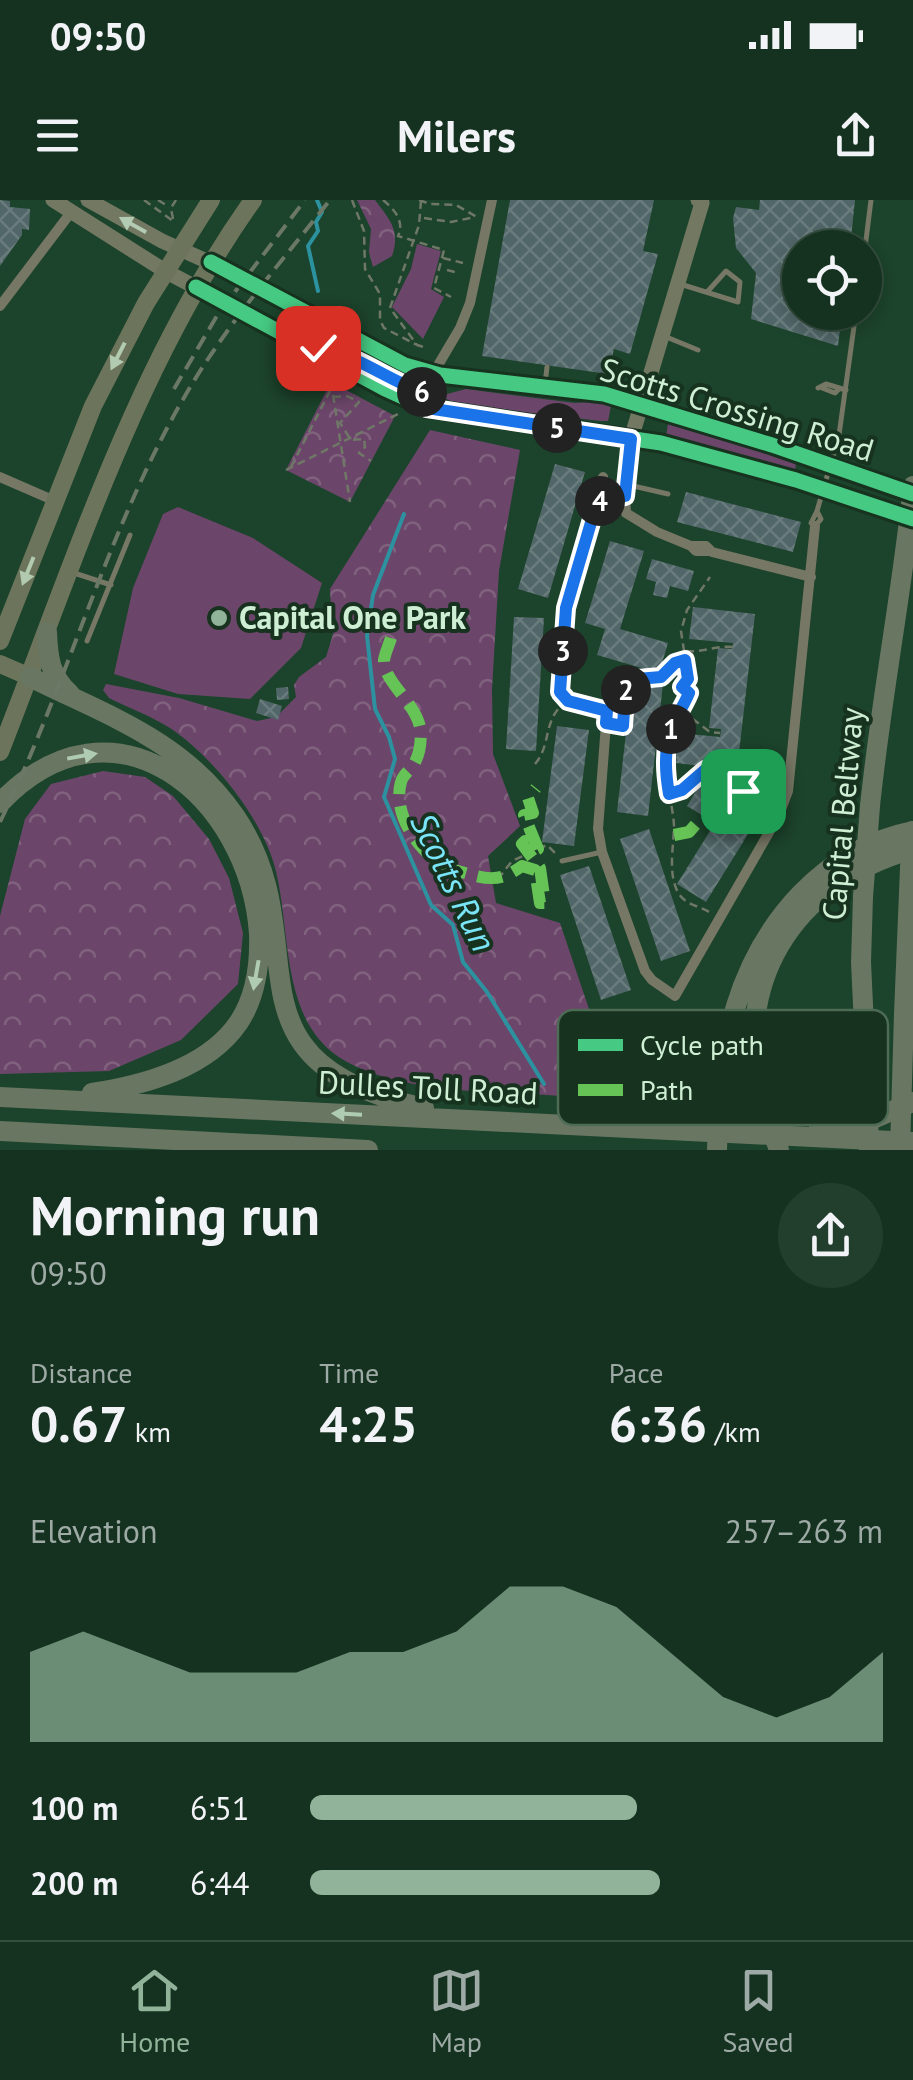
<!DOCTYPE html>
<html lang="en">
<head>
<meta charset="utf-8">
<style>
  body { margin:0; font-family:"PT Sans",sans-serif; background:#223e2d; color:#f1f3f6; height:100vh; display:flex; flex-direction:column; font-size:38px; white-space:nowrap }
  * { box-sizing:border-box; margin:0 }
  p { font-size:32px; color:#9daaa5 }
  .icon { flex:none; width:55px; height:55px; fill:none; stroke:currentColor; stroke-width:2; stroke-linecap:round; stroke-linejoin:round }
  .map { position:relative; height:950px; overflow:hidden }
  .details { display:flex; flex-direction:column; background:#153220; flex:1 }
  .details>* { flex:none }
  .buttons { position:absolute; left:782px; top:30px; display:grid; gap:20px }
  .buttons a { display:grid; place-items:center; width:100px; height:100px; border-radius:50%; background:#153220; box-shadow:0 5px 15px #0003,0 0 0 2px #344d3e; font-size:50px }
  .pin { position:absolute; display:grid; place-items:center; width:85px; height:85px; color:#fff; margin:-42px; border-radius:20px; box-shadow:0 5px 15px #0006 }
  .km { position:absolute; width:50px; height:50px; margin:-25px; border-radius:50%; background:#222; color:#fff; font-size:28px; line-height:50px; text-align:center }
  .round { display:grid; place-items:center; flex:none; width:105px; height:105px; border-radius:52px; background:#223e2d }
  .summary { display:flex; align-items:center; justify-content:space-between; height:170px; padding:0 30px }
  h1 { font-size:55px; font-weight:800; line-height:75px }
  .stats { display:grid; grid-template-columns:repeat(3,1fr); gap:15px; height:170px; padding:10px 30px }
  .stats div { display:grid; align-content:center }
  .stats b { font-size:50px; font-weight:800 }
  .stats small { font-size:28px; font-weight:400 }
  .stats p { font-size:28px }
  .chart { height:280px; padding:20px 30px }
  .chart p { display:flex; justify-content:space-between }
  .chart svg { width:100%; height:180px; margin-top:10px; fill:#90b399; opacity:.7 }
  ul { padding:0 30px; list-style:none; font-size:32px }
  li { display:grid; grid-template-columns:160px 120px 1fr; align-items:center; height:75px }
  li i { height:25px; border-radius:12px; background:#90b399 }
  .status { display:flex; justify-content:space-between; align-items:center; height:70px; padding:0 50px; background:#153220; direction:ltr }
  .status svg { height:28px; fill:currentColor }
  header { display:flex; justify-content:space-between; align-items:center; height:130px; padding:0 30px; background:#153220; font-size:45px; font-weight:800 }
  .tabs { display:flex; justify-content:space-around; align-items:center; height:140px; border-top:2px solid #344d3e; background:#153220; font-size:28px; color:#9daaa5 }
  .tabs a { display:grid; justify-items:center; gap:5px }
  .tabs .current { color:#90b399 }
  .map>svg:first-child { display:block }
</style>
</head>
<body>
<div class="status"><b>09:50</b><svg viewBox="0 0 49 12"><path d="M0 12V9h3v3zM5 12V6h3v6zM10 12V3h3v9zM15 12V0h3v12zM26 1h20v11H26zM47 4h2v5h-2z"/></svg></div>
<header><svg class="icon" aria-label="menu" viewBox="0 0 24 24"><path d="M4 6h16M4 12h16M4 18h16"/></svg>Milers<svg class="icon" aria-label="share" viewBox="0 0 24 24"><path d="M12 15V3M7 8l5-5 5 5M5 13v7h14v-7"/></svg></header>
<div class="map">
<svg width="913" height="950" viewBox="0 0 913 950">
  <defs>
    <pattern id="forest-crowns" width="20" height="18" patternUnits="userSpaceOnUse" patternTransform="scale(2.5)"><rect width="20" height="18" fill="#6c466a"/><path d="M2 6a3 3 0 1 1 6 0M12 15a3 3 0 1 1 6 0" fill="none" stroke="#80617e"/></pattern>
    <pattern id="building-cross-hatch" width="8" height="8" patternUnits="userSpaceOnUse" patternTransform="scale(2.5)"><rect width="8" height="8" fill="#516668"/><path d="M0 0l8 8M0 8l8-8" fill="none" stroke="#697c7d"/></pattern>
  </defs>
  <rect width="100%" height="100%" fill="#1c432b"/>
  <path fill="#6c466a" d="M417,44L441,51L431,89L444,97L423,139L392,107L411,69Z
    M466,189L575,203L604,201L611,206L608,221H601L504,210L469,212L445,198L447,194Z
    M668,224L796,261L795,274L694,247L666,236Z
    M178,307L253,338L322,383L301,448L250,499L178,494L114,474L133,388L163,314Z"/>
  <path fill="url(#forest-crowns)" d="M357,0H375C389,19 401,30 392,56L373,67L369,52L371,29Z
    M331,182L395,216L350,302L286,270Z
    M430,230L520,250L499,371L492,489L493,554L520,626L488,656L496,703L560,723L591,815L610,854L643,871L669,858L691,825L734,852L751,910C683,904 615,900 547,895C482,891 406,893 347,862C277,824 293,730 274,664C260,616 212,556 170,528C151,516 129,508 109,498L103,490L106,484L179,498L257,521L276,517L296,497L294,485L299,477L326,457L337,421L331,410L330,389Z
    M103,571L145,577L173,596L209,639L229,678L243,733L238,784L181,840L109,871L0,874V716L25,619L51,584Z"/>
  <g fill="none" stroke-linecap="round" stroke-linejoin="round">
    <path stroke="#2c929f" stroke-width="4" d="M317,0L322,12L316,22L318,31L308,46L318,91
      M404,314L373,395L367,436L375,509L389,537L395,559L384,597L431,705L453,725L463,762L487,792L544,884"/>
  </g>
  <path fill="url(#building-cross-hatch)" d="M0,0L10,1V7L30,9L29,30L22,29V35L0,66Z
    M510,0H654L643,51L658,54L630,154L614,149L610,166L615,175L482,156Z
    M760,0H855L850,48H800V112H842L838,146L751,119L756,73L736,48L733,18L736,7L759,10Z
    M555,264L585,272L548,398L518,389Z
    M686,292L801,322L793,352L677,322Z
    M610,341L644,351L620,429L668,443L659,473L597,455L605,429L585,423Z
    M652,359L694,371L688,391L670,386L667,398L653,395L656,382L646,379Z
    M693,407L755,414L737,570L676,563L679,533L720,537L721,529L709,528L718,448L732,449L733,443L689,439Z
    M514,417L544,418L536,551L506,549Z
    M632,480L663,484L648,616L617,612Z
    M288,487L289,499L277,500L276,488Z
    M260,499L282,506L278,520L256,513Z
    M557,526L589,530L574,646L542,642Z
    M704,578L761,613L706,702L677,684L715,623L687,606Z
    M649,629L690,751L661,761L620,639Z
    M589,666L631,790L601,800L560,675Z"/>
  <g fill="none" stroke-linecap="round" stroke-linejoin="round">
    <path stroke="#6f7867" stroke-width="2.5" stroke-dasharray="8 5" stroke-linecap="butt" d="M144,0L173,21
      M158,0L169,7
      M352,0L364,31L365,69L380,94V120L384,128L417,145
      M383,0C394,9 405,21 398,36L444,50L434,88L451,97
      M419,0L430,4L456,5L477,17
      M421,1L419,25L390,108L417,145L427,148
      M424,18L451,22L475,17
      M173,19L171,8L176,0
      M443,58L463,63
      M447,70L459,73
      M331,182L350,302
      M333,197L347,196L359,202L340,223L351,240L364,239L365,247L359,253L371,261
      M291,267L331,189
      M286,270L400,213
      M686,451C703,453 715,445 733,447
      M688,477L681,431L687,410L710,377
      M689,493L682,487L688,479L695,487C675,510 662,547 667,579C669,595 673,610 674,625C674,646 667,675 679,694C686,705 700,706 711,713
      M682,511L710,532L720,533
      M617,525L623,526L626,480L661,477L675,463L685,460
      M535,564C550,547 544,525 559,508
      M671,594L682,590L705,570C726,574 736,584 751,598H757
      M538,649L547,645L557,655
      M498,679L512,661L536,650"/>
    <path stroke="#767764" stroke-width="5" d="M865,48L871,0
      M680,84L738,102L740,82L726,71L708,91
      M664,136L698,150
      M545,184L547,167
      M818,188L826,184L846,190
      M822,188L835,193L839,189
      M629,285L668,294
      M817,311L821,319L815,326L811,323L817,311L839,235L856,112
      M71,372L111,385
      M87,441L130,335
      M562,661L602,652"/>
    <path stroke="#767764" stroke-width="10" d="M0,106L72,11
      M421,194L460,128L470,103L492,0
      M631,239L625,295L626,313L657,332L691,346L696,351H710
      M0,277L55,301
      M603,277L566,409L560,491L568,501L607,511L598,629L602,652L645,771L652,780L675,796L779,615L788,591L815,326
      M597,301L625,295
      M594,315L624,307
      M691,346H706L712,352L811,377"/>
    <path stroke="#727861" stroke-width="15" d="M53,0L165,71L418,205L443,213L661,243L806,284
      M88,0L162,41L242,77L405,165L440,175L604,194L806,257
      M319,148C356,154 387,180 422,192
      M631,239L702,3L698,0"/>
    <path stroke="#6c755c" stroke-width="18" d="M0,441L93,206L146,103L211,0
      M0,464L30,477
      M0,552C73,366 136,164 253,0"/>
    <path stroke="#687662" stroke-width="20" d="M47,432C48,458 50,476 70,494
      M30,477C108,516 183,540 235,616C322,744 210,859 424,908
      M0,603C114,483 250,597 259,734C260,763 256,796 239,822C208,868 145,885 92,893
      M870,606C881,499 902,393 913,286
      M863,697L861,762L868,911
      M904,814L910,668
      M719,889C725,862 728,833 736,806C762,722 824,649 913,631
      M0,897L913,942
      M764,907C728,785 793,682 913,649
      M819,927L875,918L913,902
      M0,931L368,950"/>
    <path stroke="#6b7866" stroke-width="4" stroke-dasharray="15 8" stroke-linecap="butt" d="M174,189L218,114L305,0
      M0,622C69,481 108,325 189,189C229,122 281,62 330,0"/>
    <path stroke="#727861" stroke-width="15" d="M806,257L913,294
      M806,284L913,319"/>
    <path stroke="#687662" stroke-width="20" d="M910,668L913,631
      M863,697L870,606
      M764,907L779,950
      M868,911L869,950
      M717,950L719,889
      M900,950L904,814"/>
    <path stroke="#66c356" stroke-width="12" stroke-dasharray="25 12" stroke-linecap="butt" d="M391,438C389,445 385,453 384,460C383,481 415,502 420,527C422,538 420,554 414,564C410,571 403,574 401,582C391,617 425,663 458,671C487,679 497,684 522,666L535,670L540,703H545L540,668L522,644L525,641L536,650L538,649L524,615L533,613L528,598L536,588
      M674,635L689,632L703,616"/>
    <defs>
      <path id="cycleway" d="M211,62L405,165L440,175L604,194L772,245L913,294
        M196,87L385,189L427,208L661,243L796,280L913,319"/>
    </defs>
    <use href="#cycleway" stroke="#17321e" stroke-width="21"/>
    <use href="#cycleway" stroke="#46c982" stroke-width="15"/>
  </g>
  <defs><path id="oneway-solid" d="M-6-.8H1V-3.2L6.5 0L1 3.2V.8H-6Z" transform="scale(2.5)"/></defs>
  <use fill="#b2cbb2" href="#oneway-solid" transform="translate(133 25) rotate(-151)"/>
  <g fill="#b1cab0">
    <use href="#oneway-solid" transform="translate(118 156) rotate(117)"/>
    <use href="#oneway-solid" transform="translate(28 371) rotate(112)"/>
  </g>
  <g fill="#afcbb2">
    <use href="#oneway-solid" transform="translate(82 556) rotate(-10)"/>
    <use href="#oneway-solid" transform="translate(256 775) rotate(100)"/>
    <use href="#oneway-solid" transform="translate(347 914) rotate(-177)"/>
  </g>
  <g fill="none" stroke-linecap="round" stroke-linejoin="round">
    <defs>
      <path id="route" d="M318,148C356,154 387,180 422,192L416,204L427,208L631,239L625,296L597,302L566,408L560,492L568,501L607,511L606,523L623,526L626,480L661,477L675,463L685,460L688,479L682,487L689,493C685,503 679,512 674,522C663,544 665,571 669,594L682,590L705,570C720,573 728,581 742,586L743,591"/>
    </defs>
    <use href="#route" stroke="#fff" stroke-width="20"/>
    <use href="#route" stroke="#1a73e8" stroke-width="12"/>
  </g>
  <circle fill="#90b399" stroke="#17321e" stroke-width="4" cx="219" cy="418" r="10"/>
  <g text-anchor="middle" stroke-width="8" stroke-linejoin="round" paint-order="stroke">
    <g font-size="32" fill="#ceefd4" stroke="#17321e">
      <text transform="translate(737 210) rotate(17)" y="11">Scotts Crossing Road</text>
      <text transform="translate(843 614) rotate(-85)" y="11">Capital Beltway</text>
      <text transform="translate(428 888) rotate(3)" y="11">Dulles Toll Road</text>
    </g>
    <g font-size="32" font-weight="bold" fill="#ceefd4" stroke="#17321e" text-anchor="start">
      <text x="239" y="429">Capital One Park</text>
    </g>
    <g font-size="35" font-style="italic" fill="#7ae5f8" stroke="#17321e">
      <text transform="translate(453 682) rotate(64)" y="12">Scotts Run</text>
    </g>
  </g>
  <rect x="558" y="810" width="330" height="115" rx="15" fill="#17321e" stroke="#4e6b55" stroke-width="2.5"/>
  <rect x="578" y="839" width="45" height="12" fill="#46c982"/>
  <rect x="578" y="884" width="45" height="12" fill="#66c356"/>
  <g font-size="28" fill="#ceefd4">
    <text x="640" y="855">Cycle path</text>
    <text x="640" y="900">Path</text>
  </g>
</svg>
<div class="buttons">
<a><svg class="icon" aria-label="locate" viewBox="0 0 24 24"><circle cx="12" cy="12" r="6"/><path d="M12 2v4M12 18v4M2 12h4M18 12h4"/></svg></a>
</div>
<div class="pin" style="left:743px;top:591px;background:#1e9e55"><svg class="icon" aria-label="arrive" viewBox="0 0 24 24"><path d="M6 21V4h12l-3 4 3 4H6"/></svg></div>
<div class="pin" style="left:318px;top:148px;background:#d93025"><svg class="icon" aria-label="check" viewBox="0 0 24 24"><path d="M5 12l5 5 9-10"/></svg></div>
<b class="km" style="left:671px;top:529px">1</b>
<b class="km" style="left:626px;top:490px">2</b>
<b class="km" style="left:563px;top:451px">3</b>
<b class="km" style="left:600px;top:301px">4</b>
<b class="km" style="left:557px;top:228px">5</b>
<b class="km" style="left:422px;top:192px">6</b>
</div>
<section class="details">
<div class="summary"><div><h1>Morning run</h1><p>09:50</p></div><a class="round"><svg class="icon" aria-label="share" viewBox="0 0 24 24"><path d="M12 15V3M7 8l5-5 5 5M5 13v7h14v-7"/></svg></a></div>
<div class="stats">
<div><p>Distance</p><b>0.67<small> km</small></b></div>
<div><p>Time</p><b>4:25</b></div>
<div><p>Pace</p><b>6:36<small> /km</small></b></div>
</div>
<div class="chart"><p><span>Elevation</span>257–263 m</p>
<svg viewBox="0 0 160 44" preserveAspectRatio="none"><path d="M0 44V22L10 17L20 22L30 27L40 27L50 27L60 22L70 22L80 17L90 6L100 6L110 11L120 22L130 33L140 38L150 33L160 22V44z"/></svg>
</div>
<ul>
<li><b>100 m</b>6:51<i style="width:57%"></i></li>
<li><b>200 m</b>6:44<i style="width:61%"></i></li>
</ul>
</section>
<nav class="tabs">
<a class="current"><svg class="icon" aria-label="home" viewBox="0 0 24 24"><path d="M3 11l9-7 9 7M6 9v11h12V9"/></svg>Home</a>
<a><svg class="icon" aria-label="map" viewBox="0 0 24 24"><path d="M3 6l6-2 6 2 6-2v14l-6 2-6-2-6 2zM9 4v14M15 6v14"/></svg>Map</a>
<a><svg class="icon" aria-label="saved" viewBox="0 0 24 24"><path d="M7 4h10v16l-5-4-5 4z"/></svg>Saved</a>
</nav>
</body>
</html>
